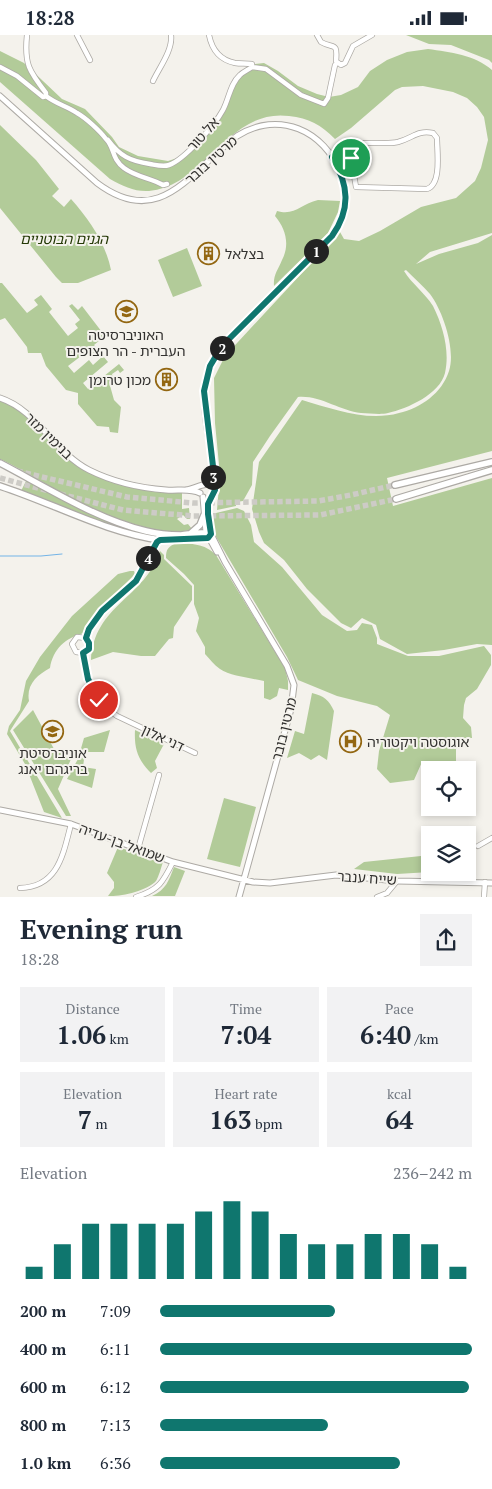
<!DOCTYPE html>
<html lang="en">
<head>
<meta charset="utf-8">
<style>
  body { margin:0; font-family:"PT Serif","Noto Sans Hebrew",serif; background:#f2f2f3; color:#1f2937; height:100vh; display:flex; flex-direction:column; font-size:19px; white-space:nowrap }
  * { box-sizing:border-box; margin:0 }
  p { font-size:16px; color:#747a83 }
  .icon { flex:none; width:28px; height:28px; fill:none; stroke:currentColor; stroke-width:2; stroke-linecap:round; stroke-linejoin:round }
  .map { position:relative; height:862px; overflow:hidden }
  .side { display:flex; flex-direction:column; background:#fff; flex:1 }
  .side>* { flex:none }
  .controls { position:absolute; left:421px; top:726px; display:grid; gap:10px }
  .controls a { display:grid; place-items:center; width:55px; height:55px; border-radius:0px; background:#fff; box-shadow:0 2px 8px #0003; font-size:25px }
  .pin { position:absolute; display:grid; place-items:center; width:42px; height:42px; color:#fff; margin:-21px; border:2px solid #fff; border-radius:50%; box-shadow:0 1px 5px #0007 }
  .km { position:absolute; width:25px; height:25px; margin:-12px; border-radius:50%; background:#222; color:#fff; font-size:14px; line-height:25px; text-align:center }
  .round { display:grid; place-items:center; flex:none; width:52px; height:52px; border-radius:0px; background:#f2f2f3 }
  .overview { display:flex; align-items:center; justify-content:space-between; height:85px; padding:0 20px }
  h1 { font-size:28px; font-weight:600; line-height:38px }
  .stats { display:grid; grid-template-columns:repeat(3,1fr); gap:8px; height:85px; padding:5px 20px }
  .stats div { display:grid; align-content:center; border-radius:0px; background:#f2f2f3; text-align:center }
  .stats b { font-size:25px; font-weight:600 }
  .stats small { font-size:14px; font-weight:400 }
  .stats p { font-size:14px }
  .chart { height:140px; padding:10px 20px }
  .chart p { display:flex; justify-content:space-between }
  .chart svg { width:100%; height:90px; margin-top:5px; stroke:#0f766e; stroke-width:6 }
  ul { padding:0 20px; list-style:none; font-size:16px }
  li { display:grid; grid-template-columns:80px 60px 1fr; align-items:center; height:38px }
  li i { height:12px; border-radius:6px; background:#0f766e }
  .status { display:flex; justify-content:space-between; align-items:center; height:35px; padding:0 25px; background:#fff; direction:ltr }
  .status svg { height:14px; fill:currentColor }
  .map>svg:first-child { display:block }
</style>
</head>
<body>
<div class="status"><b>18:28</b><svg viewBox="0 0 49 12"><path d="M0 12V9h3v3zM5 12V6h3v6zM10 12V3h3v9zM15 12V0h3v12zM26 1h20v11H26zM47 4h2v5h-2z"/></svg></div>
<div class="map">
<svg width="492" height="862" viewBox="0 0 492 862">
  <rect width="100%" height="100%" fill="#f4f2ec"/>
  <path fill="#b2cb99" d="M406,0H492V28L489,25L451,10L429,9Z
    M428,14C450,17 475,20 492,35V198L430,217L416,229L439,219L478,208L492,200V416L387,443L393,471L492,443V610L477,609L444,615L407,619L380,604L376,590L362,583L351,593L341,588L307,554L284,525L264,508L259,497L252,474L259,427L302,365C333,374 367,387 399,378C421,373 442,358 449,336C456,315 443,276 430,259C423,251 414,243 406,235L404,236C412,249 425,258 433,271C443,291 450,316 445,338C440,359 407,374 388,378C380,380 369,378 361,378C340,376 320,360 298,362L270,401L253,427L252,450L243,466L236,467V471L217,475L220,440L215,388L214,343L225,321L340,197L344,204L359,206L380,196L421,172L456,163L475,146L481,133L488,105L484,82L477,72L467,63L453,57L423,51L402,52L395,55L351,93L335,104C321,90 309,83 289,81C228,73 205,151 149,156C135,157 123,151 110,144L0,47V16L24,28L62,64L85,74L112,102L119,112L138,121L168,126L177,123L190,113L225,75L238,44L247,34L255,29L264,28L278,36L298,51L317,59L329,62L341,60L358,52L370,36L387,25L407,17Z
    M0,90L36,125L59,154L52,161L64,172L71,164C89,184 106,209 111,235L78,248H62L56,242L0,173Z
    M318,165L340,166L338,177L328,198L274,251C273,240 278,235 282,225C290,210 286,194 275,181L277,176C295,181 301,169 318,165Z
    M187,213L202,251L173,262L158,225Z
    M0,248H2L27,278L38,270L34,265L41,260L52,274L49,277L68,301L78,293L75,289L80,285L69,271L72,269L78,275L82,271L105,301L94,310L98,315L89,322L85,318L68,331L74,338L89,325L93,330L103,321L108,327L83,348L88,354L119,329L124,335L120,338L118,335L112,339L113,343L109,347L114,365L121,372L118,398L110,397L109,392L97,391L78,369V358L66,355L46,331L41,318H28L27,312L5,283L0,285Z
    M0,366L15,372L23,378L69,425L93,439L173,457L182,458V474L189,473L190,484H187L183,480L177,484L184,490L188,489L192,494C137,512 49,447 0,424Z
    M27,444L87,476L158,500L157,503C110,493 66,473 21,456Z
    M237,473L244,476L251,490L254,507L282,532L322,580L347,596L357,595L362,588L372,590L377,603V609L408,621H439L484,611L491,620V630L477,654L466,663L464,670L463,683L471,692L472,703H463L456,714V732L422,727L414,745L390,748L377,734L379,716L390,680L377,671L337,661L298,645L287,622L215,500L212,485L216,478Z
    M176,508C192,509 204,508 216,520L285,633L288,646V655L279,653L277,661L270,665L264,663V646C251,643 230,641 220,634C214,630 210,624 205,619V612L196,596L199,583L194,569V550L184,539L166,523C166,514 168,512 176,508Z
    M160,516L164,520V524L192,551V565L174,592L173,603L169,604L155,621H141L113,617L91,625C94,570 145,563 160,516Z
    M130,536H134L135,539L93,582L84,598C65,603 53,614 50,633C37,640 26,650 29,666L10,696L62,783L44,777L25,729L7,699L9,691L20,675L26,646L40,622L72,581L118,539Z
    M312,658C324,661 329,665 334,676L327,725L319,720L311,725L299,718L287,723L295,696L304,699Z
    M33,675L54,714L71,724L58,754L71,781H66L13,695Z
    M110,695L104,717H85L83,732L96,734L92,753L67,744L78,724L84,703Z
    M135,695L164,709L155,726L157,733L151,738C138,725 134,714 135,695Z
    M224,763L256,772L240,832L207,824Z
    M118,812L163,827C161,833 159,841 156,846C147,856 120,862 108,861L114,853V847L107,838Z
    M430,818V837L397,839L354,834L364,827L421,821Z
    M174,832L185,836L175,861H152C166,855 169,845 174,832Z"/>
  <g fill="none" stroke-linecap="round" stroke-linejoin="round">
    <path stroke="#73b4e7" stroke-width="1" d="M0,521H41L62,519"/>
    <path stroke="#cdcbc6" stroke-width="5.5" stroke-dasharray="5.5 3" stroke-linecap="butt" d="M17,436L127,462L193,468L318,466L351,460L395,450
      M0,443L49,456
      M60,459L123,475L193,481L320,480L396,464"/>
    <defs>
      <path id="minor" d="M77,0L90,25
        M317,0L321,7C333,14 338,6 336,26L341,30L345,28L353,11L372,0
        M0,32L17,41L43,62L46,61V58C29,36 24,29 27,0
        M252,32L266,34L301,60L324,69L328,63L335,30L337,28
        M153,46C159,33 173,15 171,0
        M46,61C56,69 67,71 77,78C86,83 100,96 106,104C115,113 111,123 124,133C136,142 151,143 163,150L167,149
        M108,105C120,121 130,126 150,129C156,130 163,132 169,130C184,125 215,90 223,75C229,64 230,49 240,40C243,37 248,35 252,32V29C246,28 241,29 235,28C220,25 212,15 209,0
        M332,122C340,117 348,112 357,109C371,106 385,110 398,107C413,103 417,95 433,98L437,103C437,117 442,149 427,154L356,152L351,123L347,114
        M86,603L89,594L103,576L136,546L153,512L160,505
        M83,618C87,643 95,667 117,681L195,718
        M83,618L76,617L72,609L77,602L86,603
        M83,618C90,615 91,609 86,603
        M478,811L492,803
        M138,814L159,740
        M20,853C58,852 63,820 71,789
        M136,862C159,855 163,847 173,827
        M377,862L387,858L397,846
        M484,862L485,847"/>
      <path id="tertiary" d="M0,61L97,148C161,196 191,135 237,101C279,75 324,95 341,139C346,152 348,168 343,181C341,189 336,195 332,201L229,304C223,312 215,319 211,329C197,358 209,400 213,431C214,438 213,444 213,450
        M0,363C37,375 54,417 89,435C113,447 139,453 166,455C178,456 190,453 200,458
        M186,455C196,454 214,441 215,458L210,463L208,469V479L211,499L225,527L287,631L294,650L291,674L239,862
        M203,462L206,497L217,517
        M160,505L195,504L209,502
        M0,775L71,789L173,827L253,847L270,848L336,840L397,846L492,848"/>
      <path id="secondary" d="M0,428C46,452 96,484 146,496C158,499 169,500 181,500C191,499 202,496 211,499
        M395,450L492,427
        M0,451C53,468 104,497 160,505
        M396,464L492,435
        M191,498L200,490L204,480"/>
    </defs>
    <use href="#minor" stroke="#adaaa5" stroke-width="6"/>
    <use href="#tertiary" stroke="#adaaa5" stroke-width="7"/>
    <use href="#secondary" stroke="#adaaa5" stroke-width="8"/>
    <use href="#minor" stroke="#fff" stroke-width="4.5"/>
    <use href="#tertiary" stroke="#fff" stroke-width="5"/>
    <use href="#secondary" stroke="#fff" stroke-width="5.5"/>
  </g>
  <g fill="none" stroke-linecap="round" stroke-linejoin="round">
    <defs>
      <path id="route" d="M99,665L88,644L83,618L89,614V608L86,603L89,594L102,576L136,546L157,507L160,505L208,503L211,499L208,479V469L215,455L213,450V431L204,356L210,331L216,321L229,304L332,201C351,174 349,150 332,122L347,114L351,123"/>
    </defs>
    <use href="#route" stroke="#fff" stroke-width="10"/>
    <use href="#route" stroke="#0f766e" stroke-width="6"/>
  </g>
  <defs>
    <symbol id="building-ring" viewBox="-11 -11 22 22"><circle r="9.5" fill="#f4f2ec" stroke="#936712" stroke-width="1.5"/><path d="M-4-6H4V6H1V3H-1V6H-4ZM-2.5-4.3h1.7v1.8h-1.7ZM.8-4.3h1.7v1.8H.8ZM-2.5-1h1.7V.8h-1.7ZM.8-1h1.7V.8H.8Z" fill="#936712"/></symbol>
    <symbol id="university-ring" viewBox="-11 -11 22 22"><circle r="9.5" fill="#f4f2ec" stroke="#936712" stroke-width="1.5"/><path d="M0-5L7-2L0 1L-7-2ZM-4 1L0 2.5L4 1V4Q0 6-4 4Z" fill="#936712"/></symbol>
    <symbol id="hospital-ring" viewBox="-11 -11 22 22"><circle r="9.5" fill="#f4f2ec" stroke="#936712" stroke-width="1.5"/><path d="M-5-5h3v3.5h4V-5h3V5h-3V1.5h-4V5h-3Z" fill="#936712"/></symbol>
  </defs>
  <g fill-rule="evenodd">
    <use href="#building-ring" x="196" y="206" width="25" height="25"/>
    <use href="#university-ring" x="114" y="264" width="25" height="25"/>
    <use href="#building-ring" x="154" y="332" width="25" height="25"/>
    <use href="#university-ring" x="40" y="684" width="25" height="25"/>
    <use href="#hospital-ring" x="338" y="694" width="25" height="25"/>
  </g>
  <g text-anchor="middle" stroke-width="4" stroke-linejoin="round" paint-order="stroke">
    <g font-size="14" fill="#32312f" stroke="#f4f2ec">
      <text transform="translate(203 99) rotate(-48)" y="5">אל טור</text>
      <text transform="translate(211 125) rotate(-42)" y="5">מרטין בובר</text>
      <text transform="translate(49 401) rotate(44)" y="5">בנימין מזר</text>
      <text transform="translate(284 694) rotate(-76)" y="5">מרטין בובר</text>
      <text transform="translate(163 703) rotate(25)" y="5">דני אלון</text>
      <text transform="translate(122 808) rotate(20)" y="5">שמואל בן-עדיה</text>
      <text transform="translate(367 843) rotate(4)" y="5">שייח ענבר</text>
    </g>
    <g font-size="14" font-style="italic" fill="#243805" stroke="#f4f2ec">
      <text x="64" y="209">הגנים הבוטניים</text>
    </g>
    <g font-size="14" fill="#32312f" stroke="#f4f2ec" text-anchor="start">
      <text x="225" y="224">בצלאל</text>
      <text x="126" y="305" text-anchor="middle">האוניברסיטה<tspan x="126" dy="16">העברית - הר הצופים</tspan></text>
      <text x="151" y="350" text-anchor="end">מכון טרומן</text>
      <text x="367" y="712">אוגוסטה ויקטוריה</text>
      <text x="53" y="723" text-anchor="middle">אוניברסיטת<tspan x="53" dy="16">בריגהם יאנג</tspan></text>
    </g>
  </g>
</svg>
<div class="controls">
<a><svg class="icon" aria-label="locate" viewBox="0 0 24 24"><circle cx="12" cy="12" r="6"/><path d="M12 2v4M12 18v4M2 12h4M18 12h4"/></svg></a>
<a><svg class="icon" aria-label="layers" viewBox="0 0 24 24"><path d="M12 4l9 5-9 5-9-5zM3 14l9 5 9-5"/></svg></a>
</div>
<div class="pin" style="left:351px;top:123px;background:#1e9e55"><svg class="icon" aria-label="arrive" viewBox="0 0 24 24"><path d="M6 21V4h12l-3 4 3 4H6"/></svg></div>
<div class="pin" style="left:99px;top:665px;background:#d93025"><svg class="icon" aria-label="check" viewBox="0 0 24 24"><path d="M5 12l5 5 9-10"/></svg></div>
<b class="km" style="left:316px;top:216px">1</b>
<b class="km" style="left:222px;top:313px">2</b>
<b class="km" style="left:213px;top:442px">3</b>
<b class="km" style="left:148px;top:523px">4</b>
</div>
<section class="side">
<div class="overview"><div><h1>Evening run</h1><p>18:28</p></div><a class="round"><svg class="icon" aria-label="share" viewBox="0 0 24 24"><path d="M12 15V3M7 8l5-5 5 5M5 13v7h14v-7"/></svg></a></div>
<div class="stats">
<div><p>Distance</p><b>1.06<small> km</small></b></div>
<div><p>Time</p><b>7:04</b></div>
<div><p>Pace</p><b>6:40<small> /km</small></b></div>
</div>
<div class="stats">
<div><p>Elevation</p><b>7<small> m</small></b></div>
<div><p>Heart rate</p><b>163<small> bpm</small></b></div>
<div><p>kcal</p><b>64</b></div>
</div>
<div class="chart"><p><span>Elevation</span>236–242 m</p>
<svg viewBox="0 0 160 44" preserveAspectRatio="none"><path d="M5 44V38M15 44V27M25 44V17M35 44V17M45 44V17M55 44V17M65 44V11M75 44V6M85 44V11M95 44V22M105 44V27M115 44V27M125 44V22M135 44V22M145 44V27M155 44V38"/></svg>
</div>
<ul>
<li><b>200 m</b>7:09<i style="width:56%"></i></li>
<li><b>400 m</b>6:11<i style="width:100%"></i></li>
<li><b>600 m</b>6:12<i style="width:99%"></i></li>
<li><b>800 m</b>7:13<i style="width:54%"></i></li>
<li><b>1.0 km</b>6:36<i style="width:77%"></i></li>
</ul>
</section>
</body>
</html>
